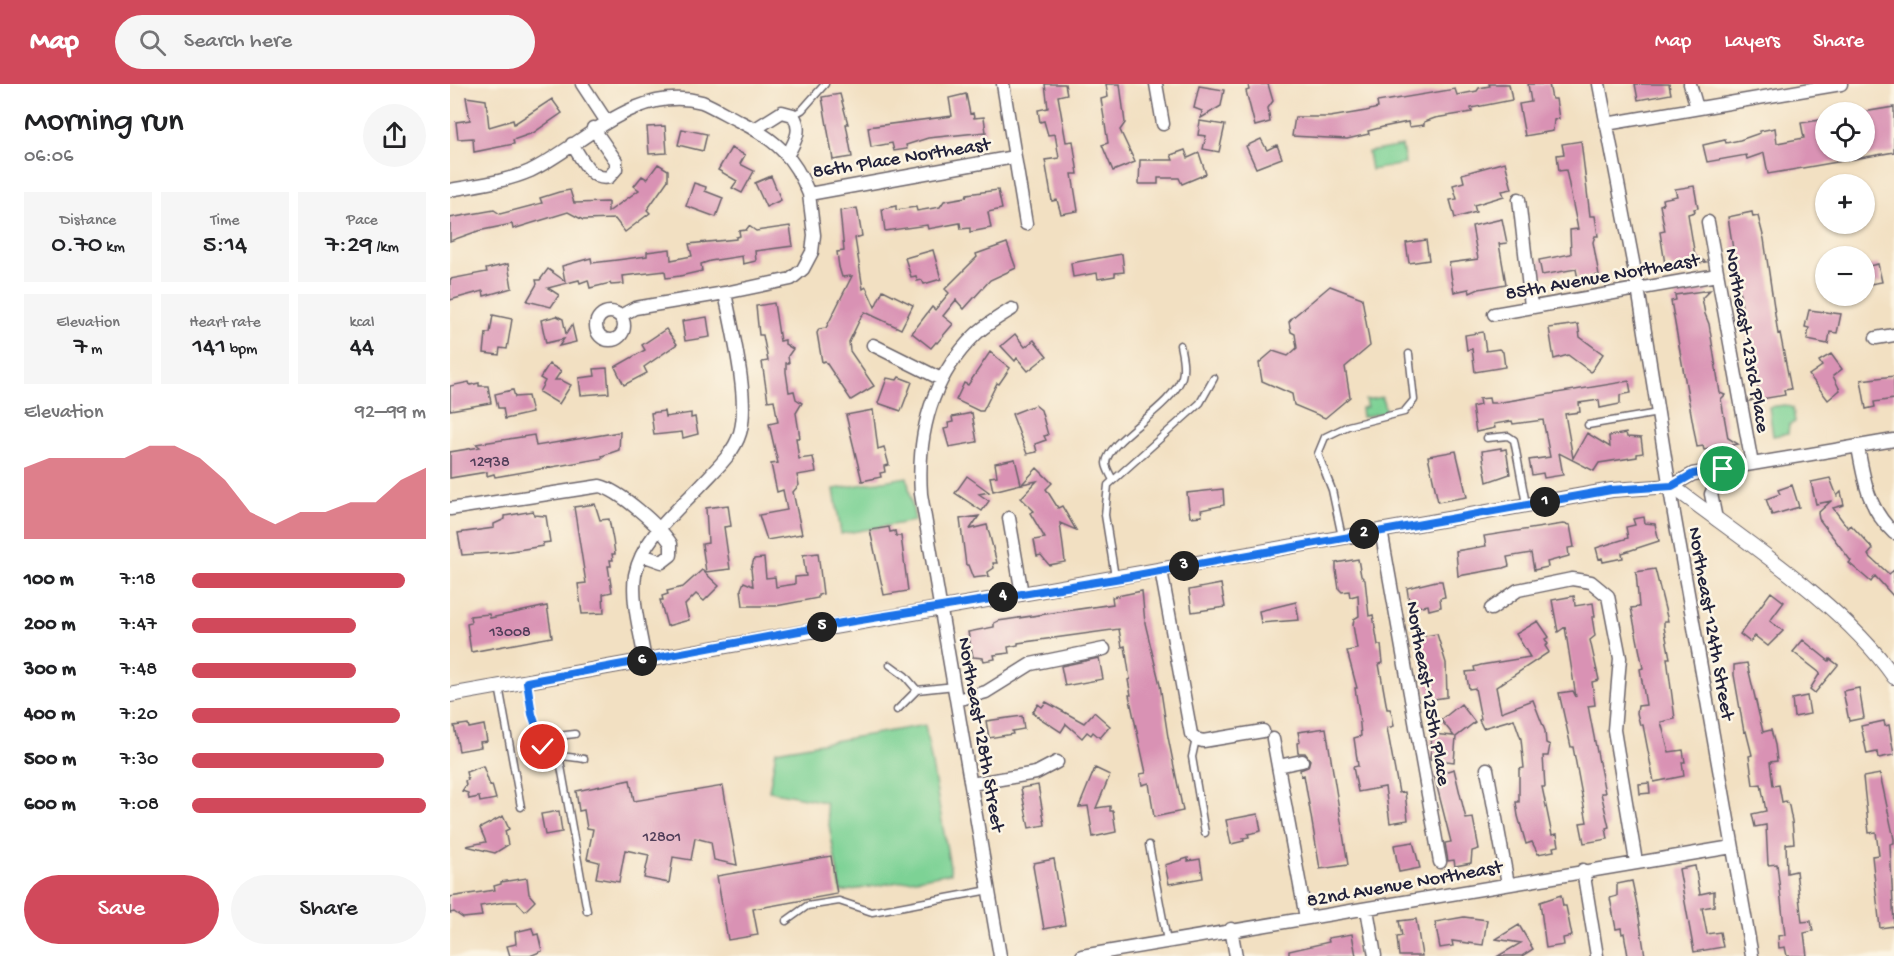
<!DOCTYPE html>
<html lang="en">
<head>
<meta charset="utf-8">
<style>
  body { margin:0; font-family:"Gochi Hand",sans-serif; background:#f6f6f6; color:#202124; height:100vh; display:flex; flex-direction:column; font-size:22px; white-space:nowrap }
  * { box-sizing:border-box; margin:0 }
  p { font-size:20px; color:#757577 }
  .icon { flex:none; width:33px; height:33px; fill:none; stroke:currentColor; stroke-width:2; stroke-linecap:round; stroke-linejoin:round }
  .map { position:relative; flex:1; overflow:hidden }
  .panel { display:flex; flex-direction:column; background:#fff; width:450px }
  .panel>* { flex:none }
  .buttons { position:absolute; left:1365px; top:18px; display:grid; gap:12px }
  .buttons a { display:grid; place-items:center; width:60px; height:60px; border-radius:50%; background:#fff; box-shadow:0 2px 4px #0004; font-size:30px }
  .pin { position:absolute; display:grid; place-items:center; width:51px; height:51px; color:#fff; margin:-26px; border:3px solid #fff; border-radius:50%; box-shadow:0 2px 6px #0007 }
  .km { position:absolute; width:30px; height:30px; margin:-15px; border-radius:50%; background:#222; color:#fff; font-size:16px; line-height:30px; text-align:center }
  .round { display:grid; place-items:center; flex:none; width:63px; height:63px; border-radius:32px; background:#f6f6f6 }
  .summary { display:flex; align-items:center; justify-content:space-between; height:102px; padding:0 24px }
  h1 { font-size:33px; font-weight:600; line-height:45px }
  .metrics { display:grid; grid-template-columns:repeat(3,1fr); gap:9px; height:102px; padding:6px 24px }
  .metrics div { display:grid; align-content:center; border-radius:0px; background:#f6f6f6; text-align:center }
  .metrics b { font-size:26px; font-weight:600 }
  .metrics small { font-size:16px; font-weight:400 }
  .metrics p { font-size:16px }
  .chart { height:168px; padding:12px 24px }
  .chart p { display:flex; justify-content:space-between }
  .chart svg { width:100%; height:108px; margin-top:6px; fill:#d1495b; opacity:.7 }
  .action { display:flex; gap:12px; margin-top:auto; padding:12px 24px }
  .action a { flex:1; height:69px; border-radius:36px; background:#d1495b; color:#fff; font-size:24px; font-weight:600; line-height:69px; text-align:center }
  .action a+a { background:#f6f6f6; color:#202124 }
  ul { padding:0 24px; list-style:none; font-size:20px }
  li { display:grid; grid-template-columns:96px 72px 1fr; align-items:center; height:45px }
  li i { height:15px; border-radius:8px; background:#d1495b }
  header { display:flex; align-items:center; gap:36px; box-sizing:border-box; height:84px; padding:0 30px; background:#d1495b; color:#fff }
  header strong { font-size:28px }
  nav { display:flex; gap:33px; margin-inline-start:auto; font-size:21px }
  .search { width:420px; height:54px; background:#f6f6f6; display:flex; align-items:center; gap:15px; box-sizing:border-box; padding:0 21px; border-radius:33px; color:#757577; font-size:22px }
  main { display:flex; flex:1; min-height:0 }
  .map>svg:first-child { display:block }
</style>
</head>
<body>
<header>
<strong>Map</strong>
<div class="search"><svg class="icon" aria-label="search" viewBox="0 0 24 24"><circle cx="10" cy="10" r="6"/><path d="M15 15l6 6"/></svg>Search here</div>
<nav><a>Map</a><a>Layers</a><a>Share</a></nav>
</header>
<main>
<section class="panel">
<div class="summary"><div><h1>Morning run</h1><p>06:06</p></div><a class="round"><svg class="icon" aria-label="share" viewBox="0 0 24 24"><path d="M12 15V3M7 8l5-5 5 5M5 13v7h14v-7"/></svg></a></div>
<div class="metrics">
<div><p>Distance</p><b>0.70<small> km</small></b></div>
<div><p>Time</p><b>5:14</b></div>
<div><p>Pace</p><b>7:29<small> /km</small></b></div>
</div>
<div class="metrics">
<div><p>Elevation</p><b>7<small> m</small></b></div>
<div><p>Heart rate</p><b>141<small> bpm</small></b></div>
<div><p>kcal</p><b>44</b></div>
</div>
<div class="chart"><p><span>Elevation</span>92–99 m</p>
<svg viewBox="0 0 160 44" preserveAspectRatio="none"><path d="M0 44V15L10 11L20 11L30 11L40 11L50 6L60 6L70 11L80 20L90 33L100 38L110 33L120 33L130 29L140 29L150 20L160 15V44z"/></svg>
</div>
<ul>
<li><b>100 m</b>7:18<i style="width:91%"></i></li>
<li><b>200 m</b>7:47<i style="width:70%"></i></li>
<li><b>300 m</b>7:48<i style="width:70%"></i></li>
<li><b>400 m</b>7:20<i style="width:89%"></i></li>
<li><b>500 m</b>7:30<i style="width:82%"></i></li>
<li><b>600 m</b>7:08<i style="width:100%"></i></li>
</ul>
<div class="action"><a>Save</a><a>Share</a></div>
</section>
<div class="map">
<svg width="1444" height="872" viewBox="0 0 1444 872">
  <rect width="100%" height="100%" fill="#fcf5e5"/>
  <filter id="ink" filterUnits="userSpaceOnUse"><feTurbulence type="fractalNoise" baseFrequency=".0167" numOctaves="2"/><feDisplacementMap in="SourceGraphic" scale="12" xChannelSelector="R" yChannelSelector="G"/><feConvolveMatrix kernelMatrix="1 2 1 2 8 2 1 2 1" color-interpolation-filters="sRGB"/></filter>
  <filter id="wash" filterUnits="userSpaceOnUse"><feTurbulence type="fractalNoise" baseFrequency=".008" numOctaves="4" result="noise"/><feDisplacementMap in="SourceGraphic" scale="24" xChannelSelector="R" yChannelSelector="G"/><feGaussianBlur stdDeviation="1.35" result="paint"/><feColorMatrix in="noise" values="0 0 0 0 0 0 0 0 0 0 0 0 0 0 0 0 0 1.4 0 .05"/><feComposite in="paint" operator="in"/></filter>
  <g filter="url(#wash)">
    <rect width="100%" height="100%" fill="#f2e0c2"/>
    <path fill="#7dd295" stroke="#507a68" stroke-width="1.5" d="M952,62L955,80L921,86L918,68Z
      M932,313L936,328L912,333L911,324L917,323L915,316Z
      M1335,321L1343,324L1345,338L1339,341L1338,349L1323,352L1319,323Z
      M457,393L465,437L391,450L384,405Z
      M475,641L501,789L391,808L375,718L319,707L326,667Z"/>
    <g id="blocks">
      <path fill="#d992b4" d="M595,0H615L617,10L608,12L616,58L623,57L628,90H622L628,127L611,130L607,116L602,117L595,76L609,74L605,50L598,51L594,37L590,38L588,26L598,24Z
        M656,0H670L675,39L670,46L685,78L663,87L652,61L658,59L651,15L658,13Z
        M798,0H818L823,17L818,24L820,38L805,42L796,7L799,6Z
        M1039,0H1059L1062,16L1021,24L1022,28L985,34L974,38V41L959,43L958,38L933,43L918,47L919,50L897,55L842,52L845,33H880L916,27L928,24L927,18L1005,5L1007,11L1027,7L1029,4L1040,2Z
        M1078,0H1099L1102,15H1106L1109,35L1104,36L1103,47L1075,52L1069,20L1081,18Z
        M1185,0H1219L1221,10L1188,16Z
        M749,2L774,6L771,22L751,34L752,27L744,24Z
        M390,10L398,40H396L402,73L383,76L372,13Z
        M516,10L520,30L523,29L524,34L534,33L536,48L478,54L456,61L457,65L444,67L442,59L421,63L418,43L502,32L499,14Z
        M16,13L36,16L39,43L63,36L64,40L102,15L112,29L83,49L63,56L64,60L24,68L23,54L8,55L6,38L20,36Z
        M1444,23V68L1318,90L1314,69L1297,75L1296,71L1257,78L1253,61L1275,56L1276,59L1290,56L1310,49V47L1325,44L1327,59L1354,54L1351,39L1376,35V68H1414V28Z
        M750,37L775,41L769,68L753,65L756,52L748,51Z
        M215,42L217,69L199,70L197,43Z
        M232,45L257,50L253,67L228,61Z
        M811,55L817,66L827,61L832,74L806,84L796,62Z
        M1131,57L1140,132H1145L1148,152H1145L1143,158L1149,191L1128,195L1126,185L1092,191L1089,176L1121,170L1120,146L1128,145L1116,86L1109,87L1107,71L1114,70L1112,60Z
        M281,64L295,71L290,80L304,87L292,109L282,104L287,97L268,86Z
        M735,66L738,74L749,69L756,90L732,100L729,94H708V100H689L690,76H723L721,71Z
        M1055,78L1062,105L1052,107L1054,112L1024,121L1026,128L1005,134L1000,116L1007,115L1003,101L1014,98L1012,90Z
        M208,80L218,86V96L197,126L200,129L175,148L165,135L133,136L118,128L63,145L62,140L28,147L0,157V134L44,126L50,130L92,119L90,114L109,108L120,106L124,119L158,118V128L189,106L184,102L192,92L197,95Z
        M321,92L331,116L316,123L305,99Z
        M244,99L256,103L255,107L273,114L266,133L236,122Z
        M1244,102L1248,124L1244,125L1245,128L1238,130L1245,172L1256,178L1221,184L1220,179L1215,180L1210,148L1215,147L1210,121L1213,120L1212,115L1227,112L1225,105Z
        M548,106L552,125L538,128L541,144L520,148V144L511,145L510,139L478,145L477,141L435,147L432,125L446,122V126L466,123L467,127L490,123L494,117L516,113L517,110Z
        M407,124L412,152L405,154L413,205L416,203L425,223L433,206L463,221L451,245L415,228L411,233L399,258L400,267L424,302L401,316L375,277L372,278L367,249L369,245L376,244L402,192L392,193L389,183L387,168L394,167L390,127Z
        M1302,128L1303,133L1308,132L1314,155L1328,250L1330,249L1341,305L1334,306L1335,311L1300,317L1309,307L1299,269L1278,133Z
        M1052,135L1057,159L1049,160L1056,200L1029,205L1020,209L1019,205L1004,208L999,179L1028,175L1022,142Z
        M299,142L306,147L340,142L343,162L305,167L306,177L293,180L292,172L260,177L251,180L252,187L230,192L216,194L215,187L173,192L174,200L161,201L160,199L140,204L138,196L130,199L129,196L98,204L109,211L101,223L77,217L87,200L86,196H90L98,185L115,197L112,182L141,174L142,179L167,176L197,172V168L220,165L221,176L242,172L239,160L286,155V153L290,152L289,147L296,146Z
        M976,156L979,176L959,179L956,159Z
        M557,159L566,184L540,196L514,225L506,216L493,232L503,240L487,259L486,258L481,264L462,249L482,223L485,226L499,209L495,205L527,173L526,170Z
        M483,166L491,195L474,200L472,196L467,197L466,192L461,193L455,174Z
        M672,170L674,188L665,189V192L648,195L647,189L623,193L621,179Z
        M58,180L62,204L34,212L33,207L0,216V195L37,188L36,185Z
        M1428,180L1432,198L1414,201V183Z
        M880,202L912,214L920,262L895,283L900,313L875,334L844,321L842,310L812,297L809,279L823,267L838,272L847,264L845,250L841,248L839,238L842,234Z
        M1260,206L1252,214L1255,230L1259,240L1270,309L1275,311L1271,315L1278,354L1288,360L1254,366L1253,362L1247,363L1221,217L1226,216L1225,211Z
        M324,219L330,257L335,256V260L343,265L338,272L339,279H336V288L339,308L344,307L346,315L352,319L346,329L350,354H346L349,375L363,373L366,388L347,391L349,401L343,408L352,450L317,456L309,431L337,426L333,406L327,408L321,380L328,379L319,340L328,338L324,316L318,317L312,278L318,277L313,251H309L306,222Z
        M1359,226L1391,230L1387,249L1380,248L1378,260L1357,256L1359,244L1355,243Z
        M43,231L62,235L57,265L50,264L49,271L34,269L36,249H40Z
        M107,232L113,235L116,250L122,241L126,258L109,262L114,255L96,259L91,236Z
        M257,233L260,253L235,257L232,237Z
        M1128,240L1130,253L1153,270L1141,288L1118,271L1104,275L1099,244Z
        M216,245L227,260L194,283L197,289L174,301L165,283L195,266L192,261Z
        M1033,248L1036,267L1049,265L1053,268L1055,283L1025,288L1022,265L1017,266L1015,251Z
        M565,250L575,263L584,256L597,272L578,287L567,274L565,277L551,262Z
        M540,268L560,284L549,300L547,299L533,327H529L506,316L514,299L518,301Z
        M1381,270L1392,285L1383,292L1390,306L1378,316L1359,291L1372,282L1369,277Z
        M99,280L111,287L105,296H111L121,301L109,320L89,308L95,297L90,294Z
        M157,284L159,309L131,311L129,294L145,292L144,285Z
        M1444,292V315L1424,318L1425,323L1416,325L1411,296Z
        M449,293L462,298L451,327L428,319L437,294L447,296Z
        M1179,297L1181,309L1170,311V320L1150,324L1149,316L1129,319L1130,328L1115,330L1123,374L1137,349L1160,363L1159,352L1176,349L1177,353L1191,354L1193,369L1187,370V373L1149,379L1144,387L1109,369L1113,391L1094,394L1093,389L1082,391L1079,376L1100,373L1093,336L1063,340L1062,337L1044,340L1045,344L1026,348L1022,323L1030,321L1029,315L1039,314L1040,319H1046Z
        M19,298L20,301L29,299V302H38L41,319L0,326V302Z
        M63,306L65,313L78,312L82,329L55,335L53,324H48L45,310Z
        M585,321L591,326L598,351L594,352L596,356L585,360L587,368L577,370L562,330Z
        M423,326L428,365L434,363L439,381L434,382L435,388L430,389L431,393L412,397L396,331Z
        M214,327L215,333L241,329V334L245,333L248,350L233,354L232,348L204,351L201,329Z
        M522,329L527,358L499,363L494,345L499,344L498,339L503,338L502,333Z
        M170,348L169,366L152,372L153,374L45,393L44,390L37,392V388L0,394V368L30,363L26,360L84,351L86,362Z
        M1051,364V366L1056,365L1060,390L1037,398L1032,367Z
        M1006,367L1017,413L988,418L978,372Z
        M565,375L571,400L543,407L540,393L547,392L545,379Z
        M587,384L602,399L596,405L608,424L612,422L626,446L610,439L615,478L599,481L591,471L587,472L584,456L595,454L580,429L584,427L571,414L587,397L572,400Z
        M517,392L539,408L529,410L539,417L532,427L505,409Z
        M1380,394L1387,412L1391,408L1394,421L1383,424L1398,444L1401,441L1423,465L1418,471L1439,490L1444,486V513L1425,492L1421,498L1399,479L1401,477L1369,435L1368,429L1381,417L1366,420L1361,398Z
        M1342,401L1349,423L1322,431L1316,415L1330,410L1328,406Z
        M773,405L774,421L751,426L752,432L740,433L737,409Z
        M145,420L150,436L159,435L163,456L165,470H162L163,476H160L161,482H158L162,508L153,510L154,529L132,530L128,500L136,499L124,423Z
        M278,421L281,442L274,443L280,485L256,488L252,460L258,459L256,424Z
        M83,427L84,431L96,432L100,458L93,459V462L55,468L12,471L8,449L44,444V440L55,435V432Z
        M529,432L520,445L537,441L547,479H543L544,484L538,488L539,492L523,494L518,481H516L510,435Z
        M1194,433L1195,439L1205,440L1209,457L1172,469L1173,474L1153,478L1152,474L1149,475L1146,464L1178,454L1176,443L1185,441L1183,435Z
        M1113,440L1120,441L1124,463L1118,464L1119,472L1097,478L1098,483L1084,486L1081,469L1057,473L1059,482L1053,484L1008,492L1006,467L1036,462L1034,452Z
        M439,443L440,448L445,447L446,452H451L458,507L434,511L420,446Z
        M368,469L373,510L368,511V514L326,522H293L291,505L294,498L303,502L301,485L304,475L314,474L316,494L325,493L326,503L345,500V493L356,492L353,471Z
        M908,475L911,492L915,496L919,532L923,531L928,561H931L933,579L929,580L937,625H940L942,630L944,642L937,644L949,709L955,708L958,736L940,739L935,703L908,708L903,683L908,682L904,654L911,652L909,630L905,604H907L897,567L907,565L903,541L904,535L909,532L908,511L900,513L899,507L892,508L889,505L886,486V479Z
        M1205,485L1218,537H1214V543L1220,574H1217L1225,635L1211,638L1219,668L1233,666L1235,678H1232L1234,692L1204,698L1193,641H1190L1187,629L1188,622L1196,621L1190,585L1193,584L1181,524L1189,523L1186,488Z
        M252,486L269,502L254,517L246,510L235,521L239,536L217,542L210,516H213L212,512L218,510L217,507L233,503Z
        M986,497H992L995,513L990,514L991,523L979,526L978,521L960,524L957,504Z
        M771,500L775,523L742,528L739,506Z
        M692,507L695,539L710,601L718,653L733,727L704,733L699,699L692,701L690,690L696,689L679,611H681L678,596L680,595L675,562L672,563L669,545L568,559V561L558,563L559,569L544,571L545,575L534,577L533,574L523,573L518,548L544,543V539L548,537L663,520L662,513Z
        M1321,508L1334,518L1320,537L1333,547L1318,562L1305,552L1300,558L1290,550Z
        M1124,512L1125,522L1143,519L1145,533H1142L1145,552L1140,556L1149,596L1142,598L1145,621L1138,622L1155,709H1151L1159,743L1156,744L1158,755L1134,759L1130,739L1137,738L1123,663H1121L1109,609L1123,607L1126,613L1115,543L1108,548L1102,516Z
        M846,518L849,536L811,539L809,527Z
        M97,522L102,553L21,568L17,540L21,539L20,532L39,530L40,534Z
        M1088,537L1099,553L1095,555L1098,560L1095,562L1099,568L1046,603L1051,628L1083,616L1095,647L1096,659L1100,661L1098,672H1093L1095,703H1092L1102,751L1107,750L1109,762L1103,763L1104,767L1088,770L1082,758L1076,760L1068,732L1066,718H1069V685L1074,684L1071,655L1064,635L1033,644L1029,636L1031,635L1025,604L1019,605L1016,588L1025,587L1024,583L1031,581L1080,573L1066,550Z
        M987,550L996,579L997,613L978,616L968,553Z
        M1353,556L1379,577L1380,575L1388,581L1365,609L1360,605L1370,589L1343,568Z
        M649,574L653,595L615,602L611,582Z
        M1297,579L1313,648L1321,646L1325,661L1327,677L1320,678L1323,702L1329,701L1332,718L1336,717L1339,722L1342,737L1344,759L1336,760L1337,789L1346,787L1352,838L1361,837L1363,847L1354,849L1357,872H1337L1335,863L1329,864L1328,852L1335,851L1327,780L1318,781L1316,741L1305,743L1302,730L1316,727L1311,700L1303,701L1299,672L1302,671L1296,647L1294,648L1284,591V581Z
        M1409,604L1414,634L1399,637L1393,607Z
        M1357,612L1360,630L1344,633L1342,615Z
        M596,618L634,639L644,628L660,642L650,654L643,648L641,651L637,648L632,654L616,640L611,648L582,629L588,620L592,623Z
        M1011,620L1025,638L1006,653L1004,678L980,675L982,650L1004,652L991,636Z
        M572,632L574,645L562,647L563,650L539,654L536,637Z
        M1434,637L1435,642L1439,641L1444,671L1428,674L1427,668L1417,670L1411,642Z
        M18,640L19,644L34,641L37,657L30,658L31,663L9,667L4,642Z
        M876,644L898,781L870,785L854,691L851,692L850,686L858,683L860,676L855,669H848L847,659L850,658L848,648Z
        M33,682L40,702L42,701L46,715L30,718L29,713L19,715L18,709L12,707L16,701L15,697L18,696L16,688Z
        M645,684L660,691L646,724L660,722V727H663L666,748L643,753L638,722L629,723Z
        M1004,685L1016,735L1023,734L1029,765L1022,767L1021,779L1005,782L1004,776L998,777L995,759L1001,758L984,691Z
        M1430,690L1444,755V759L1440,760L1444,842L1430,844L1422,772L1429,771L1426,748L1419,749L1413,693Z
        M180,696L184,717L273,702L287,781L264,776L261,758L245,754L241,776L223,773L219,799L194,794L199,771L175,766L169,798L146,794L149,778L137,775L143,745L137,744L134,726L129,727L126,707Z
        M1199,699L1200,709L1190,710L1189,700Z
        M588,701L595,741L579,744L571,704Z
        M109,727L112,748L95,751L91,730Z
        M808,730L811,747L798,750L799,753L793,754L794,757L781,760L776,736Z
        M53,732L59,745L55,747L58,761L45,769L16,762L36,758L30,744Z
        M963,758L970,784L949,788L944,761Z
        M381,772L387,810L303,825L308,851L278,856L267,792Z
        M738,774V777L750,775L753,794L719,800L715,781Z
        M604,775L615,841L594,845L583,782L584,779Z
        M1245,782L1250,810L1264,807V822L1252,824L1257,850L1270,848L1273,863L1244,868L1229,785Z
        M77,794L79,810L85,817L75,827L67,818H55L30,822L32,832L13,834L4,828L0,829V813L45,806L44,802L51,800V798Z
        M1182,797L1187,821L1195,872H1178L1174,849L1172,850L1171,844L1166,845L1160,814L1167,812V800Z
        M1111,811L1113,822H1116L1122,852L1113,854L1114,861L1096,864L1090,818Z
        M1014,833L1037,836L1033,861L1002,857L1003,862L990,864L985,838Z
        M966,835L972,872H949L947,853L952,852L949,837Z
        M1069,841L1083,865L1072,872H1048L1071,859L1046,855Z
        M82,844L84,851L88,850L92,867L80,872H60L57,862L66,860L65,848Z
        M902,850L906,872H839V867L879,858L878,854Z"/>
    </g>
  </g>
  <g filter="url(#ink)">
    <use href="#blocks" fill-opacity="0" stroke="#6b646a" stroke-width="1.5"/>
    <g fill="none" stroke-linecap="round" stroke-linejoin="round">
      <defs>
        <path id="service" d="M343,31L352,26L375,0
          M1138,341L1208,329
          M1037,354L1058,352L1064,356L1076,420
          M663,396C660,390 656,384 656,379C658,355 722,324 732,293C735,282 732,271 730,261
          M892,453L882,406L868,370L875,353L898,342L954,328L964,316L959,270
          M665,493L655,431L658,401L750,319L764,294
          M440,581L455,592L467,606L505,602
          M77,598C79,615 85,661 101,669C110,673 124,673 134,675
          M49,602L71,723
          M447,626L467,606
          M87,644L99,653L125,650
          M746,655L742,673L755,749
          M109,671L137,827
          M699,761L717,857
          M336,837L357,822L389,817L422,828L539,806"/>
        <path id="minor" d="M132,0L155,35
          M553,0L576,140
          M706,0L713,40
          M1149,0L1188,204L1224,430L1302,872
          M1240,0L1247,24
          M1156,40L1391,0
          M305,45L332,28L343,31C353,46 345,57 337,72
          M122,60C131,73 141,98 159,93L166,85V77L143,44
          M0,106C26,101 55,98 80,87C134,61 184,0 252,18C264,23 277,31 289,37C325,55 344,72 359,110L564,73
          M1069,115L1081,222
          M1258,138L1302,380
          M146 242a14 14 0 1 1 28 0a14 14 0 1 1-28 0Z
          M1044,230L1267,191
          M170,232L185,224L275,209L341,195L353,185L362,168L364,151L359,110
          M1426,254L1444,251
          M423,261L491,295
          M1408,363C1414,396 1418,425 1444,449
          M1222,402L1243,390L1444,356
          M0,425L150,402C170,407 210,442 221,460V471L212,478L192,471
          M559,434L572,510
          M1266,435L1261,410L1273,385
          M931,446L990,778
          M711,486L741,650L746,655L753,657L813,647
          M1041,525L1068,506L1122,495L1141,498L1158,512L1170,574L1164,646L1186,778
          M195,577C191,550 181,518 185,491C192,454 228,426 252,400C266,385 284,369 290,349C300,316 282,245 275,209
          M507,616L536,608L581,580L654,565
          M823,655L856,834
          M828,682L852,677
          M1037,685L1058,800
          M521,700L586,689L607,678
          M1133,786L1147,872
          M917,825L925,872
          M781,845L786,872
          M550,872L471,410C467,351 481,295 524,252C535,241 549,233 562,225
          M632,872L1282,763"/>
        <path id="tertiary" d="M0,611C387,542 774,474 1162,406L1222,402C1293,456 1393,520 1444,593"/>
      </defs>
      <use href="#service" stroke="#6b646a" stroke-width="9"/>
      <use href="#minor" stroke="#6b646a" stroke-width="15"/>
      <use href="#tertiary" stroke="#6b646a" stroke-width="16"/>
      <use href="#service" stroke="#fff" stroke-width="6"/>
      <use href="#minor" stroke="#fff" stroke-width="12"/>
      <use href="#tertiary" stroke="#fff" stroke-width="14"/>
    </g>
  </g>
  <g fill="none" stroke-linecap="round" stroke-linejoin="round" filter="url(#ink)">
    <defs>
      <path id="route" d="M93,663L82,630L77,598L392,539L665,495L1161,406L1222,402L1243,390L1273,385"/>
    </defs>
    <use href="#route" stroke="#fff" stroke-width="12"/>
    <use href="#route" stroke="#1a73e8" stroke-width="8"/>
  </g>
  <g text-anchor="middle" stroke-width="5" stroke-linejoin="round" paint-order="stroke">
    <g font-size="16" fill="#503e59">
      <text x="40" y="382">12938</text>
      <text x="60" y="552">13008</text>
      <text x="212" y="757">12801</text>
    </g>
    <g font-size="20" fill="#22223b" stroke="#fcf5e5">
      <text transform="translate(451 72) rotate(-9)" y="7">86th Place Northeast</text>
      <text transform="translate(1152 191) rotate(-10)" y="7">85th Avenue Northeast</text>
      <text transform="translate(1299 256) rotate(80)" y="7">Northeast 123rd Place</text>
      <text transform="translate(1263 539) rotate(80)" y="7">Northeast 124th Street</text>
      <text transform="translate(980 609) rotate(80)" y="7">Northeast 125th Place</text>
      <text transform="translate(533 650) rotate(80)" y="7">Northeast 128th Street</text>
      <text transform="translate(954 798) rotate(-10)" y="7">82nd Avenue Northeast</text>
    </g>
  </g>
</svg>
<div class="buttons">
<a><svg class="icon" aria-label="locate" viewBox="0 0 24 24"><circle cx="12" cy="12" r="6"/><path d="M12 2v4M12 18v4M2 12h4M18 12h4"/></svg></a>
<a>+</a>
<a>−</a>
</div>
<div class="pin" style="left:1273px;top:385px;background:#1e9e55"><svg class="icon" aria-label="arrive" viewBox="0 0 24 24"><path d="M6 21V4h12l-3 4 3 4H6"/></svg></div>
<div class="pin" style="left:93px;top:663px;background:#d93025"><svg class="icon" aria-label="check" viewBox="0 0 24 24"><path d="M5 12l5 5 9-10"/></svg></div>
<b class="km" style="left:1095px;top:418px">1</b>
<b class="km" style="left:914px;top:450px">2</b>
<b class="km" style="left:734px;top:482px">3</b>
<b class="km" style="left:553px;top:513px">4</b>
<b class="km" style="left:372px;top:543px">5</b>
<b class="km" style="left:192px;top:577px">6</b>
</div>
</main>
</body>
</html>
